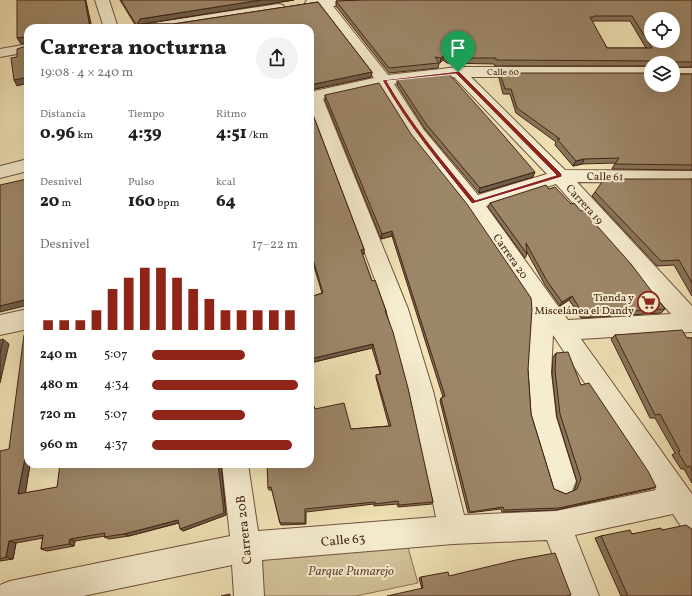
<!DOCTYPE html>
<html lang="es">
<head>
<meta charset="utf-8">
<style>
  body { margin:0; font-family:Vollkorn,serif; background:#f2f2f2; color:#202124; height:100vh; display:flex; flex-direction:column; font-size:15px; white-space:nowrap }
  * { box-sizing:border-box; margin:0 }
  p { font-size:13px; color:#757577 }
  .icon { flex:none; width:22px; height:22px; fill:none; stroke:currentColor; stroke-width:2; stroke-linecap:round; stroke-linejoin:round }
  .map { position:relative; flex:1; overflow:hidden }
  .panel { position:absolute; left:24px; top:24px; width:290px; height:444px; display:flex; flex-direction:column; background:#fff; border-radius:12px; box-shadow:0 4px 16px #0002 }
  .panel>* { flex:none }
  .buttons { position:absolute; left:644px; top:12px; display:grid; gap:8px }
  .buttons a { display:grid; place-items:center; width:36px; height:36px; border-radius:50%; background:#fff; box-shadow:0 4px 16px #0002; font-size:20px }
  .pin { position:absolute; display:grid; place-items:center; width:34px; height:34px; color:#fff; margin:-41px -17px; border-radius:50% 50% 50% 0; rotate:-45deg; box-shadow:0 0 4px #0007 }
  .pin .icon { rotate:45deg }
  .round { display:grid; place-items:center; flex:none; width:42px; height:42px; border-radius:21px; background:#f2f2f2 }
  .headline { display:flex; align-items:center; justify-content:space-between; height:68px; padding:0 16px }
  h1 { font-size:22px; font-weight:800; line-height:30px }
  .figures { display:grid; grid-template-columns:repeat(3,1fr); gap:6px; height:68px; padding:4px 16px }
  .figures div { display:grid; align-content:center }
  .figures b { font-size:17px; font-weight:800 }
  .figures small { font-size:11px; font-weight:400 }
  .figures p { font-size:11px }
  .chart { height:112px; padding:8px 16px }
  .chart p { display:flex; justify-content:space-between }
  .chart svg { width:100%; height:72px; margin-top:4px; stroke:#8f2418; stroke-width:6 }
  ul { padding:0 16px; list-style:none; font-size:13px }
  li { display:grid; grid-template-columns:64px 48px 1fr; align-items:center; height:30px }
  li i { height:10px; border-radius:5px; background:#8f2418 }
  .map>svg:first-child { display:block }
</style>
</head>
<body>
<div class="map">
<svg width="692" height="596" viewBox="0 0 692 596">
  <rect width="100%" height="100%" fill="#f1e4b7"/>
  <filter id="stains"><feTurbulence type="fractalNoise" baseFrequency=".005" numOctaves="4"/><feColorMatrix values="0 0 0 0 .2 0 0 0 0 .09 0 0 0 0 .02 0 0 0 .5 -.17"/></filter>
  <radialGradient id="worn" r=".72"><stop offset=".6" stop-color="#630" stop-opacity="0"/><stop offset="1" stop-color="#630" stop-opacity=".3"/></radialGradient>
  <path fill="#d3c39b" stroke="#8b7258" d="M406,540L418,583L356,596H264L261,554Z"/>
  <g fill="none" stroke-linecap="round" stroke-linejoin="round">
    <defs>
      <path id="minor" d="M95,0H109L118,28H104Z
        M307,0H375L373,3L368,4L333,6L388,75L458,67H651V77H471L565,170L692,171V183L577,182L692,306V332L581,339L692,494V532L682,528L673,514L575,535L599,596H569L547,540L453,544L262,560L264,596H234L232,565L83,596H0V585L10,581L230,536L222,464H248L258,531L436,517L409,391L386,309L310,107V92L374,78L320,6H307L305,3ZM454,77L547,174L478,195L424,130L394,84ZM379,86L412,138L467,208L532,304L527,373L530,417L552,491L562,495L572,491L576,481L556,417L551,373L553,335L656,490L556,511L464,515L433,391L408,309L323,99ZM556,184L671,314L568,320L486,206Z
        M278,4L283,5L285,8L283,11L174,28H140L142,25L147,24Z
        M28,44V52L0,57V49Z
        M673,68H692V78H673Z
        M28,159V171L0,178V166Z
        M28,309V329L0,335V315Z"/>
    </defs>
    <use href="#minor" stroke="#6e523d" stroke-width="2"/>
    <use href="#minor" fill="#f6edd0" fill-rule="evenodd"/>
  </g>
  <path fill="#87745a" stroke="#432214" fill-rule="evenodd" d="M120,0H294L142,24H141H173L318,2L372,72L371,77L310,90V28H137Z
    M692,0V67H675V74H692V170L612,169L615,163L582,164L573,166L555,145L556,142L516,113L510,94H503L499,78L500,73L651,85L673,63H651V66H495L494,64L447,63L443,60L440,63H439L438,68L389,73L336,6V1ZM593,21H630L646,48H607L592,22Z
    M397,80L533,177L479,193L425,129L397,85Z
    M325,95L528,370L531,414L554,489L566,494L574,491L577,482L557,417L552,373L553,357L556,353L581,385L656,487L651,489L556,510L502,512L501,509L468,513L440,401L441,398L443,397L392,236L381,239L325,100Z
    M310,107L364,249V254H362L372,281L386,311V314L433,502L432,504L398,507L397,504L374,506V504L306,512V524L281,525L280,523L272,490H269L268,488L311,406L315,409L351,429L389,426L376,378V375L380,374L372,348L310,363V297L322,293L310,253Z
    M692,179V296L674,265L657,266L592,196L595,192Z
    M549,189L665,309L661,313L581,318L569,300L560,306L545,285L527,252V254L525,258L488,207L490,203Z
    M615,335L692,338V483L684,469H681L672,455L675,453L655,418H650L611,339Z
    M0,451L30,464L25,493L221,464L226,515L183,531L179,523L129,536L109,539L104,537L105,536L75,541L74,546L47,551L41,549L43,538L16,543L13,559L0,561Z
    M689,527L692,596H621L595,538L601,536L632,534Z
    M449,576L422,589L419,578L421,577Z"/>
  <path fill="#6e5e4a" stroke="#432214" d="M85,0H86V1L92,28H90Z
    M261,0H294L142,24L140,28L137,24L140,19Z
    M26,37L28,43L21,44L17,38Z
    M444,55L443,60L440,63L441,58Z
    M372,72L371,77L310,90V85Z
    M28,77V83L17,86L14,80Z
    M584,159L582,164L573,166L576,161Z
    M535,172L533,177L479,193L480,188Z
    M392,231V236L381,239L382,234Z
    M364,249V254L361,255V250Z
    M572,296L569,300L560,306L562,302Z
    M28,299V305L0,312V306Z
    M3,339L9,344L0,383V353Z
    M373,344L372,348L310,363V359Z
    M28,443V464H30L25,496L18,494Z
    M218,464H221L226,515L183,531L180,529Z
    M178,520L182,522L129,536L124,534Z
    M70,539L75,541L74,546L69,544Z
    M9,541L16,543L13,559L6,557Z"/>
  <path fill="#9d8769" stroke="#432214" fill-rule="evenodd" d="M17,0H85L90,28H28V77L14,80L11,58L17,57V49L26,46V37L17,38Z
    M121,0H261L140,19L137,24H173L318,2L372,72L310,85V28H138Z
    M364,0H692V62H675V74H692V165L615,164L619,158L584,159L576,161L557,139H560L517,108L511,89H505L500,73H651V85H673V63H655V61L496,60V58H448L444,55L441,58L435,57L439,63L389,68L336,1ZM594,16H632L652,48H607L590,17H594ZM651,19H673V41H651Z
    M449,74L498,129L535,172L480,188L426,124L397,80Z
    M379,83L411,134L467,204L531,298L532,309L528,370L531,414L554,489L566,494L577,489L581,479L560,414L555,370L556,353L568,352L581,385L589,383L648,471L656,487L559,508L504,510L503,507L470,512L441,398L445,396L392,231L382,234L325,95Z
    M310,107L364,249L361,250L372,281L375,280L386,311H385L393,332L408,388L433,502L399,505L398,501L375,504V502L305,509V523H280L271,487L268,488L267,464H310V398L311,406H314L315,409L344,403L351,429L391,426L376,375L381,374L373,344L310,359V297L323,293L310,249Z
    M26,132H28V299L0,306V185L27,179Z
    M604,179H692V283L679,260L661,261L595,192Z
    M546,185L549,189L555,187L571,204L574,203L581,211L583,210L631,264L665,309L583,314L572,296L562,302L547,281L526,243L527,254L490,203Z
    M682,330L687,338H692V470L690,466L687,467L678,452L680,451L660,414L655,415L615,335Z
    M28,334V443L18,494L57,487L60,464H218L224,513L180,529L178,520L124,534L104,537L105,533L70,539L69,544L41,549L43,535L9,541L6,557L0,559V451L9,449L24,335Z
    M3,339L0,353V340Z
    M686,525L692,529V596H628L601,536L630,530L632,534L661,528L662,530Z
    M555,553L571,595L566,596H387L423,588L421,577L448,572L449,576L516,560Z
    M230,594V596H221Z"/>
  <path fill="#8f2418" stroke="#fff" fill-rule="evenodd" d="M459,71L562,174V177L472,204C440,164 407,125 382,80ZM456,74L556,175L475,200C444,162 412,125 387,81Z"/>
  <defs>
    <symbol id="supermarket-ring" viewBox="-11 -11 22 22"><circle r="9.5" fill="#f6edd0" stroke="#8f2418" stroke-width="1.5"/><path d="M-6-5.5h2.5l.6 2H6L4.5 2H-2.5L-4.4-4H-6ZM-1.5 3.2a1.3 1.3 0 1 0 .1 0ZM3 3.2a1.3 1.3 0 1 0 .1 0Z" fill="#8f2418"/></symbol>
  </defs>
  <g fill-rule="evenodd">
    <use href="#supermarket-ring" x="636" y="290" width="25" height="25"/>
  </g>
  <g text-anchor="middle" stroke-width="4" stroke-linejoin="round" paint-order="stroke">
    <g font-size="9" fill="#432214" stroke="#f6edd0">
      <text x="503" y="75">Calle 60</text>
    </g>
    <g font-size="11" fill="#432214" stroke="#f6edd0">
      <text transform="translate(605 176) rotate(1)" y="4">Calle 61</text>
      <text transform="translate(585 204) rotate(48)" y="4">Carrera 19</text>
      <text transform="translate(511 256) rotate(55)" y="4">Carrera 20</text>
    </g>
    <g font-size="11" fill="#432214" stroke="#f6edd0" text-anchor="end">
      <text x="634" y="301">Tienda y<tspan x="634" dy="13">Miscelánea el Dandy</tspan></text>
    </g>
    <g font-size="13" fill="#432214" stroke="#f6edd0">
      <text transform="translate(243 530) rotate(-96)" y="5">Carrera 20B</text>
      <text transform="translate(343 539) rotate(-5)" y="5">Calle 63</text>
    </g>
    <g font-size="13" font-style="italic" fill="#674a36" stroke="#f6edd0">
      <text x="351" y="575">Parque Pumarejo</text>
    </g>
  </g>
  <rect width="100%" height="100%" filter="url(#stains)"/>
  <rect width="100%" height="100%" fill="url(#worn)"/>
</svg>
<div class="buttons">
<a><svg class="icon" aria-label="locate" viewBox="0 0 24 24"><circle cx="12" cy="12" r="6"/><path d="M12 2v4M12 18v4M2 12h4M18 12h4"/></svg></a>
<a><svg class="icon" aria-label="layers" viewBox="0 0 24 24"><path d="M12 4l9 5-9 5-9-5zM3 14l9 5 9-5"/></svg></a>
</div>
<div class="pin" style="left:458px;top:72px;background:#1e9e55"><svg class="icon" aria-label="arrive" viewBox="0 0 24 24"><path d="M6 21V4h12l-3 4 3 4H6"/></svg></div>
<section class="panel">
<div class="headline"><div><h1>Carrera nocturna</h1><p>19:08 · 4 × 240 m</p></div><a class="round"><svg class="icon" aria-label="share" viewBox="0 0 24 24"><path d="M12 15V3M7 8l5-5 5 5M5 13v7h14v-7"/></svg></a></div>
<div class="figures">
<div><p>Distancia</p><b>0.96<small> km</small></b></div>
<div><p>Tiempo</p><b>4:39</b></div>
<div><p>Ritmo</p><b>4:51<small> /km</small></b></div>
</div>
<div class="figures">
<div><p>Desnivel</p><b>20<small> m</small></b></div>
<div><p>Pulso</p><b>160<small> bpm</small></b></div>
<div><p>kcal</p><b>64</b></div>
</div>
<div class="chart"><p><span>Desnivel</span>17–22 m</p>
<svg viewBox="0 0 160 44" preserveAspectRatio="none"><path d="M5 44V38M15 44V38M25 44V38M35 44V32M45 44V19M55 44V12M65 44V6M75 44V6M85 44V12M95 44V19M105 44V25M115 44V32M125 44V32M135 44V32M145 44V32M155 44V32"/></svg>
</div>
<ul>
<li><b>240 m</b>5:07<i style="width:64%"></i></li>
<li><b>480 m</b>4:34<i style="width:100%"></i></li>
<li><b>720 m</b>5:07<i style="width:64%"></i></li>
<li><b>960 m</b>4:37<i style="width:96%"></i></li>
</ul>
</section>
</div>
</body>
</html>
